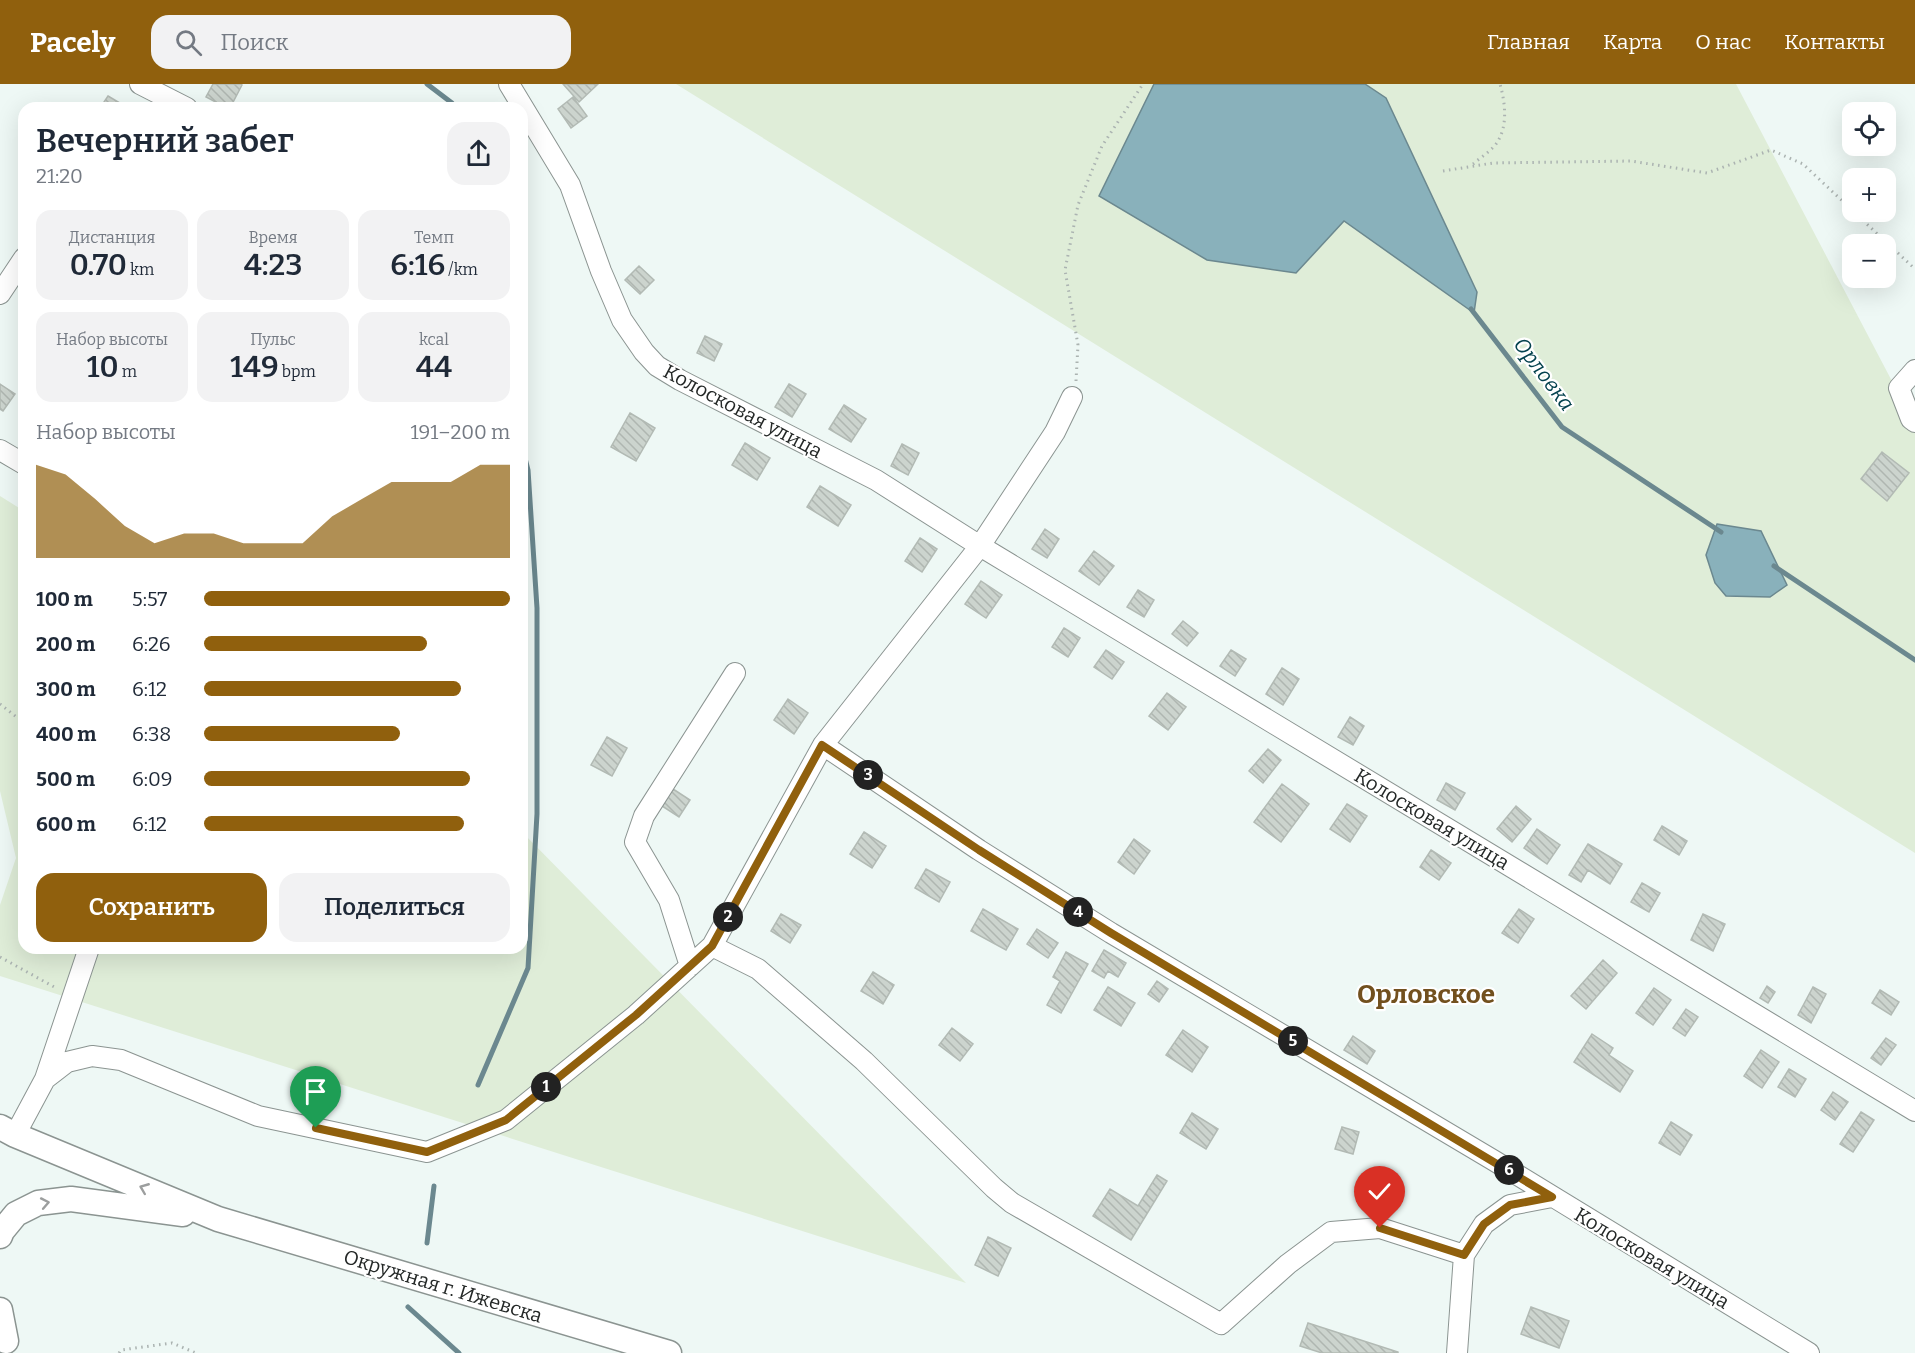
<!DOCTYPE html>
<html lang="ru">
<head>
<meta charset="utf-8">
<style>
  body { margin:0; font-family:Bitter,serif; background:#f2f2f3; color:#1f2937; height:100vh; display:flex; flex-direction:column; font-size:22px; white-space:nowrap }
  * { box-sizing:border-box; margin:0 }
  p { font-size:20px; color:#747a83 }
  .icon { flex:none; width:33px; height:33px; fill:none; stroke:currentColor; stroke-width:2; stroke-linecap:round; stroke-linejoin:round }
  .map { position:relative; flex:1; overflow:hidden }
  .side { position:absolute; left:18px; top:18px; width:510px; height:852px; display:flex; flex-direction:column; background:#fff; border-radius:18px; box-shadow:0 6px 24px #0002 }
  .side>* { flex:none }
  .fabs { position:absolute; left:1842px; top:18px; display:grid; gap:12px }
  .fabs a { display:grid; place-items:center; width:54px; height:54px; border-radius:12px; background:#fff; box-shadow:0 6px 24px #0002; font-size:30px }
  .pin { position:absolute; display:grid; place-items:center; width:51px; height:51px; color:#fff; margin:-62px -26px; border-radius:50% 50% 50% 0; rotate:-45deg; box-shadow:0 0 6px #0007 }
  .pin .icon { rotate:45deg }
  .km { position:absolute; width:30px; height:30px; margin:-15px; border-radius:50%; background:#222; color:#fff; font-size:16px; line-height:30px; text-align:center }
  .round { display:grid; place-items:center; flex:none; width:63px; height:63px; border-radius:18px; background:#f2f2f3 }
  .head { display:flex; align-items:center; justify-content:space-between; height:102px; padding:0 18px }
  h1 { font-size:33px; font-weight:600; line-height:45px }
  .figures { display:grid; grid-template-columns:repeat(3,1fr); gap:9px; height:102px; padding:6px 18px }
  .figures div { display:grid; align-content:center; border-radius:15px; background:#f2f2f3; text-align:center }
  .figures b { font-size:30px; font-weight:600 }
  .figures small { font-size:16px; font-weight:400 }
  .figures p { font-size:16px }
  .chart { height:168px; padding:12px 18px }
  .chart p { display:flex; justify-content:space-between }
  .chart svg { width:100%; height:108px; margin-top:6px; fill:#90600d; opacity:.7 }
  .primary-button { display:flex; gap:12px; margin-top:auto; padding:12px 18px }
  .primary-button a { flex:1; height:69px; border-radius:18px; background:#90600d; color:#fff; font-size:24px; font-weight:600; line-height:69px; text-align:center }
  .primary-button a+a { background:#f2f2f3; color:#1f2937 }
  ul { padding:0 18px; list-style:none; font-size:20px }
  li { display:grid; grid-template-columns:96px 72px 1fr; align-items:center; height:45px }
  li i { height:15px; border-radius:8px; background:#90600d }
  header { display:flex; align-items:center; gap:36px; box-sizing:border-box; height:84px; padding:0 30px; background:#90600d; color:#fff }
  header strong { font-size:28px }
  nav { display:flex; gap:33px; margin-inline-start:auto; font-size:21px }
  .search { width:420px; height:54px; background:#f2f2f3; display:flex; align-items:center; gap:15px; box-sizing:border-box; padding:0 21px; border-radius:18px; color:#747a83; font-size:22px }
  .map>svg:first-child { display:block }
</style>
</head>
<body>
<header>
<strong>Pacely</strong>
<div class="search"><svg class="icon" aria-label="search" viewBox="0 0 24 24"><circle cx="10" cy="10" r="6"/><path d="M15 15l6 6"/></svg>Поиск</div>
<nav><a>Главная</a><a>Карта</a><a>О нас</a><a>Контакты</a></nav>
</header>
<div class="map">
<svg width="1915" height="1269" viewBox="0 0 1915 1269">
  <defs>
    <pattern id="building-back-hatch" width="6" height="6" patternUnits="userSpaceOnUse" patternTransform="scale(1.5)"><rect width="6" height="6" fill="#ccd4ce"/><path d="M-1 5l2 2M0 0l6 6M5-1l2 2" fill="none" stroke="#afb6b1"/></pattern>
  </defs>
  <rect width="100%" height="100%" fill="#eef8f5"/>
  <path fill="#dfedd8" d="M676,0H1736L1915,341V769Z
    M0,412L24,427V864H522V748L966,1199L0,892V821L16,774L0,707Z"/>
  <path fill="#89b1bb" stroke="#6b888f" stroke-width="1.5" d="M1154,0H1365L1386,14L1477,208L1474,229L1344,137L1296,189L1207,176L1099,112Z
    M1717,440L1761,447L1787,501L1770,513L1726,512L1715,499L1706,471Z"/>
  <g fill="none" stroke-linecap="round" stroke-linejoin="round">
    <path stroke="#6b888f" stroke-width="5" d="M427,0L452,19L453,24
      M1471,225L1562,343L1721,448
      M1774,482L1915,576
      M478,1001L528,884L537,730V524L528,386L522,362
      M427,1159L434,1102
      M408,1223L459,1269"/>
  </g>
  <path fill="url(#building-back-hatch)" stroke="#b2bab4" stroke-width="1.5" d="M213,0H241L242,1L230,24H227L206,13Z
    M563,0H598L579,18Z
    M108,12L125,22L124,24H100Z
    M573,13L587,32L571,44L558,25Z
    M639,182L654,196L640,210L625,196Z
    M705,252L722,260L714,277L697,269Z
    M0,300L15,310L3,327L0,325Z
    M789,300L806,310L792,333L775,323Z
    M844,321L866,335L851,358L829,345Z
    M630,329L655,344L636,377L611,363Z
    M745,359L770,374L757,396L732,381Z
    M902,360L919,369L908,391L891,382Z
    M1882,368L1909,389L1887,417L1861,395Z
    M820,402L851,421L838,442L807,423Z
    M1045,445L1059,455L1047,474L1032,465Z
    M920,454L937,465L922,488L905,477Z
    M1094,467L1114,482L1099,501L1079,487Z
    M981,497L1002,511L986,534L965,520Z
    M1138,506L1154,516L1144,533L1127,523Z
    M1183,537L1198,549L1187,562L1172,550Z
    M1064,544L1080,554L1068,573L1052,563Z
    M1106,566L1124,578L1112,595L1094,583Z
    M1231,566L1246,575L1235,592L1220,582Z
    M1282,584L1299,595L1283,621L1266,610Z
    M1167,609L1186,623L1168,646L1149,632Z
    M788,615L808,629L794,650L774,636Z
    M1350,633L1364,642L1353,661L1338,653Z
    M607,653L627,664L612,692L591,681Z
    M1268,665L1281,676L1263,699L1249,687Z
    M1446,699L1465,709L1455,726L1437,716Z
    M1282,700L1309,720L1281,758L1254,738Z
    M673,705L690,716L679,733L662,722Z
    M1347,720L1367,732L1350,758L1330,745Z
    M1516,722L1531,735L1512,758L1497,745Z
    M1662,742L1687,757L1679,771L1654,756Z
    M1537,745L1560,761L1547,780L1524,764Z
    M864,748L886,762L872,784L850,770Z
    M1134,755L1150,767L1134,790L1118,778Z
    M1588,760L1622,780L1610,800L1588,786L1581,798L1569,791Z
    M1431,766L1451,779L1439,796L1420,783Z
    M926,785L950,798L939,818L915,804Z
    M1642,799L1660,809L1649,828L1631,818Z
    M983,825L1018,845L1006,866L971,847Z
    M1519,825L1534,835L1518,859L1502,849Z
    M781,830L801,841L790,859L771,847Z
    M1703,830L1725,840L1713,867L1691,856Z
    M1037,845L1058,859L1048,874L1027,860Z
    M1104,866L1126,879L1118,893L1108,887L1104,894L1092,887Z
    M1066,868L1088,880L1061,929L1047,921L1060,897L1053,893Z
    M1603,876L1617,889L1586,925L1571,912Z
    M873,888L894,901L883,920L861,907Z
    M1157,897L1168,905L1159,918L1148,910Z
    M1767,902L1775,908L1768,919L1760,914Z
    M1108,903L1135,919L1121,942L1094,926Z
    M1813,903L1826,910L1811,939L1798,931Z
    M1654,904L1671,916L1653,941L1636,929Z
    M1880,906L1899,918L1891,931L1872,919Z
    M1686,925L1698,933L1685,952L1673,944Z
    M952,944L973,960L960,977L939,961Z
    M1183,946L1208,963L1192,988L1166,971Z
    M1592,950L1613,964L1609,971L1633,987L1620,1008L1574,978Z
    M1353,952L1375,967L1367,980L1344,966Z
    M1886,954L1896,961L1881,981L1871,974Z
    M1761,966L1779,978L1762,1004L1744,992Z
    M1789,985L1806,995L1795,1013L1778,1003Z
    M1833,1008L1848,1018L1835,1036L1821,1026Z
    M1861,1028L1874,1036L1853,1068L1840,1060Z
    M1192,1029L1218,1045L1206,1065L1180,1049Z
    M1671,1038L1692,1051L1680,1071L1659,1059Z
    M1342,1043L1359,1048L1353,1070L1335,1065Z
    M1157,1091L1167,1097L1131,1156L1093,1132L1110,1105L1138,1122Z
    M988,1153L1011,1164L998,1192L975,1181Z
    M1531,1223L1569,1237L1559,1264L1521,1250Z
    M1308,1239L1398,1268V1269H1322L1300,1262Z"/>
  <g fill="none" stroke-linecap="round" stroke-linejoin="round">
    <defs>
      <path id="minor" d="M140,0L187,24
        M0,210L24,174
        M1915,286L1899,304L1911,335L1915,338
        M1072,313L1055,348L980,462L1915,1027
        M0,366L24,380
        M823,661L979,766L1111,849L1493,1076L1809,1269
        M712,862L758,885L864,977L994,1104L1012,1119L1221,1240L1288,1180L1331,1148L1380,1144L1464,1171
        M690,882L669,816L635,758L644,732L735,589
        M45,995L89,864
        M15,1051L45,995L67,978L92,972L121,976L258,1032L427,1068L506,1036L636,931L712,862L823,661L980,462L876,396L680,296L657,282L644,268L622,236L601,187L570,101L509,0
        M1457,1269L1464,1171L1484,1140L1510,1121L1552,1113"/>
      <path id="major" d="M0,1043L15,1051L218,1135L669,1269
        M0,1152L2,1147L16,1130L38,1119L71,1115L183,1130
        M0,1226L6,1257"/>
    </defs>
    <use href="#minor" stroke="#8b9491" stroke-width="22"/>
    <use href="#major" stroke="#8b9491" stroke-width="27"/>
    <path stroke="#abb3b1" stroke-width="3" stroke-dasharray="1.5 4.5" stroke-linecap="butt" d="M1473,80C1481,73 1493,66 1498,57C1508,40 1505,18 1500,0
      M1443,87L1493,79L1631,77L1707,89L1771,66L1803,80L1852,126
      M1854,128L1915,185
      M1076,297L1078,261L1065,186L1078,121L1102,62L1143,0
      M0,620L24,639
      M0,873L56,904
      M119,1269L121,1266L172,1259L196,1269"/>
    <use href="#minor" stroke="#fff" stroke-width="20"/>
    <use href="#major" stroke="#fff" stroke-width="24"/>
  </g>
  <defs><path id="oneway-chevron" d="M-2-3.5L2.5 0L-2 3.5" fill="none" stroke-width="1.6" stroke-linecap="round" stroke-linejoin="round" transform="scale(1.5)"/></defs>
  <g stroke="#9c9e9e">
    <use href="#oneway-chevron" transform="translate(144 1104) rotate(-158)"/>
    <use href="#oneway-chevron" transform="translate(45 1119) rotate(-11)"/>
  </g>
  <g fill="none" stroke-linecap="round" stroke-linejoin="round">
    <defs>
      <path id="route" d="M316,1044L427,1068L506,1036L636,931L712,862L822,661L979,766L1111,849L1552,1113L1510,1121L1484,1140L1464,1171L1380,1144"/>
    </defs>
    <use href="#route" stroke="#fff" stroke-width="12"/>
    <use href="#route" stroke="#90600d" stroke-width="8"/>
  </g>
  <g text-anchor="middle" stroke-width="4.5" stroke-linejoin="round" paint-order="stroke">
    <g font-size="20" fill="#242827" stroke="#fff">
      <text transform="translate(743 327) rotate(28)" y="7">Колосковая улица</text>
      <text transform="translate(1432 735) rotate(31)" y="7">Колосковая улица</text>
      <text transform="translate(1652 1174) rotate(31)" y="7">Колосковая улица</text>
      <text transform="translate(443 1202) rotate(17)" y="7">Окружная г. Ижевска</text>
    </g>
    <g font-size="21" font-style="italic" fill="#04424e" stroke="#fff">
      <text transform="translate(1544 290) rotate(53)" y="7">Орловка</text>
    </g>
    <g font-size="26" font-weight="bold" fill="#72501e" stroke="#fff">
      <text x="1426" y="919">Орловское</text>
    </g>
  </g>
</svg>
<div class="fabs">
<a><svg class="icon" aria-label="locate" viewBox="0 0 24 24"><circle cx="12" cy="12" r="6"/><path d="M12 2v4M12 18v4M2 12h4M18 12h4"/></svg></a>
<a>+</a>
<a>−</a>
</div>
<div class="pin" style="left:316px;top:1044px;background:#1e9e55"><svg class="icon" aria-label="arrive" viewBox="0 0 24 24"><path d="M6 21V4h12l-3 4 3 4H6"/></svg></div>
<div class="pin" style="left:1380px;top:1144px;background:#d93025"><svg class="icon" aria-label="check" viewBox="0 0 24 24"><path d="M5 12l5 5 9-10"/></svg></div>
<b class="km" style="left:546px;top:1003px">1</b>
<b class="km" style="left:728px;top:833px">2</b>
<b class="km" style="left:868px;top:691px">3</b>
<b class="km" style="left:1078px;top:828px">4</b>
<b class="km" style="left:1293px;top:957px">5</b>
<b class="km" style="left:1509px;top:1086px">6</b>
<section class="side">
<div class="head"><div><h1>Вечерний забег</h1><p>21:20</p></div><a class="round"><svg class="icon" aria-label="share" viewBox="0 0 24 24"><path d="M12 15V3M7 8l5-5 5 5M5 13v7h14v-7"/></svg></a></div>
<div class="figures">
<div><p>Дистанция</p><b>0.70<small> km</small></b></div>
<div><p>Время</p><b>4:23</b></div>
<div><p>Темп</p><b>6:16<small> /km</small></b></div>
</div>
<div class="figures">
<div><p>Набор высоты</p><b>10<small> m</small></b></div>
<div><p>Пульс</p><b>149<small> bpm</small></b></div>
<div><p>kcal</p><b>44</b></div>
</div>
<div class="chart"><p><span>Набор высоты</span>191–200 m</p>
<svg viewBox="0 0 160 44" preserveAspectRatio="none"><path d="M0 44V6L10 10L20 20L30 31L40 38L50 34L60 34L70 38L80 38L90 38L100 27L110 20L120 13L130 13L140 13L150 6L160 6V44z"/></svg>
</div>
<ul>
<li><b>100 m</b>5:57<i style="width:100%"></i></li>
<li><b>200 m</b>6:26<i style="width:73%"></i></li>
<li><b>300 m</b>6:12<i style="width:84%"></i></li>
<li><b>400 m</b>6:38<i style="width:64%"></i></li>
<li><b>500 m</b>6:09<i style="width:87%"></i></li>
<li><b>600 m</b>6:12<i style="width:85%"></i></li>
</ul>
<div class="primary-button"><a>Сохранить</a><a>Поделиться</a></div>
</section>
</div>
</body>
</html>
